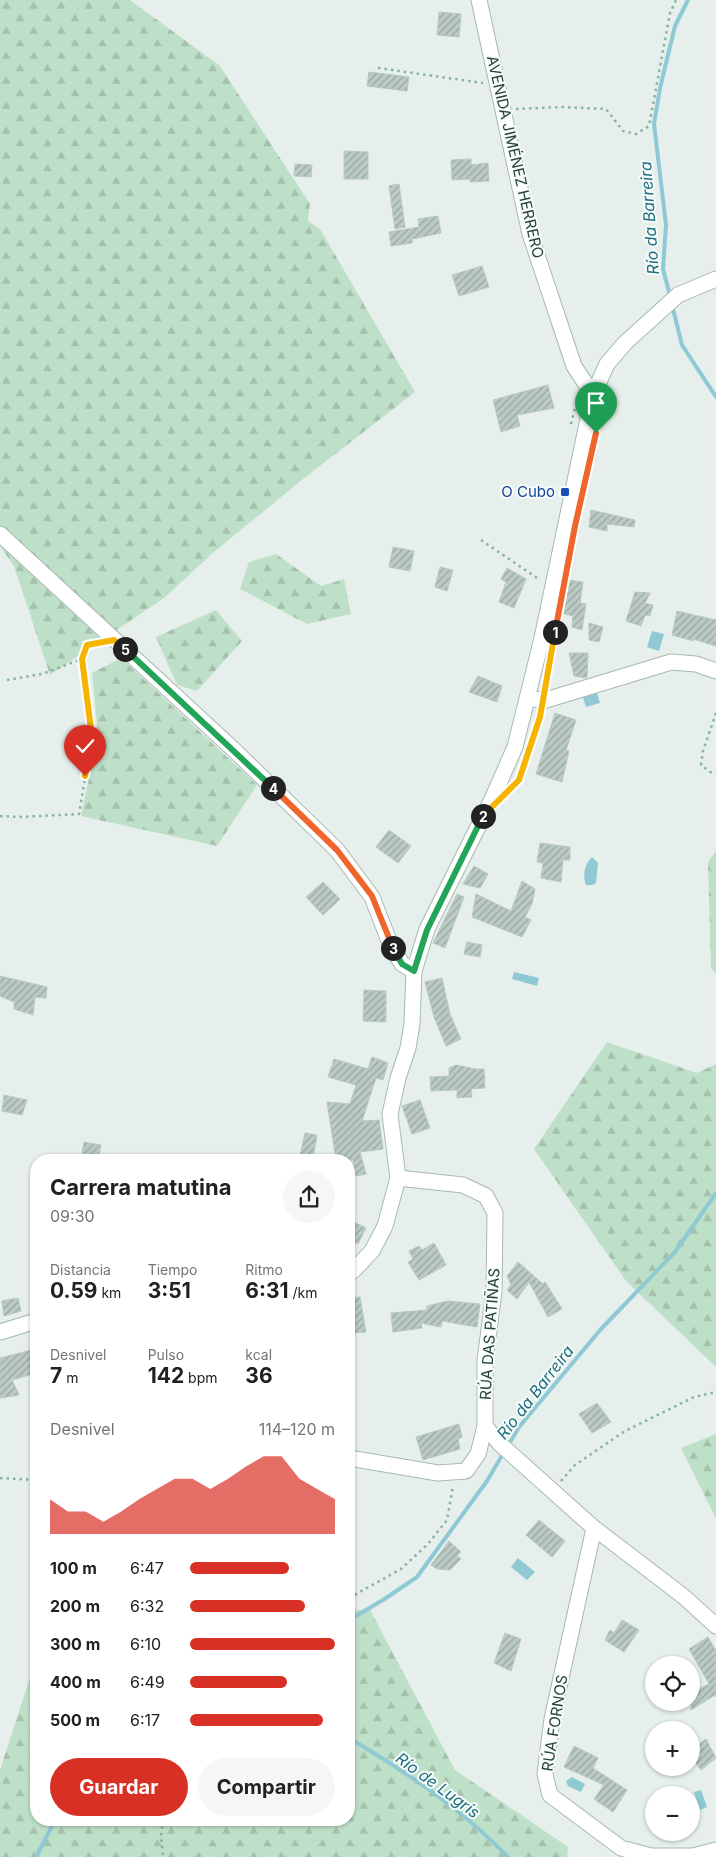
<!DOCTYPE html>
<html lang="es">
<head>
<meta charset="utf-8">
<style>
  body { margin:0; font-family:Inter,sans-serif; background:#f6f6f6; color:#202124; height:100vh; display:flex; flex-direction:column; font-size:19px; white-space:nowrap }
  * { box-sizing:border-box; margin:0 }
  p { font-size:16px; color:#757577 }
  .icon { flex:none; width:28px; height:28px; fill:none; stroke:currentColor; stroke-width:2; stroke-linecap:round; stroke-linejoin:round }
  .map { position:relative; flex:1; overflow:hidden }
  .side { position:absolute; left:30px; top:1154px; width:325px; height:672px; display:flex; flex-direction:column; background:#fff; border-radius:20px; box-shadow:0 1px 4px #0004 }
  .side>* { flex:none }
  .controls { position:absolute; left:645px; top:1656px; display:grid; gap:10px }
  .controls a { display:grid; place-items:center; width:55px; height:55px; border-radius:50%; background:#fff; box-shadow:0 1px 4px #0004; font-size:25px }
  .pin { position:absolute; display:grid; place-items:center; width:42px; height:42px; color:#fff; margin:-51px -21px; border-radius:50% 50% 50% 0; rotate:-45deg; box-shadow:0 0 5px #0007 }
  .pin .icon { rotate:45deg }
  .km { position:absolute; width:25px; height:25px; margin:-12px; border-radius:50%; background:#222; color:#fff; font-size:14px; line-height:25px; text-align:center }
  .round { display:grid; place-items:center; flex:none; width:52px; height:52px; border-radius:26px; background:#f6f6f6 }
  .head { display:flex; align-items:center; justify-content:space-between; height:85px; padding:0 20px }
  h1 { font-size:22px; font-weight:700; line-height:38px }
  .figures { display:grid; grid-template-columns:repeat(3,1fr); gap:8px; height:85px; padding:5px 20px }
  .figures div { display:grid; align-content:center }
  .figures b { font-size:21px; font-weight:700 }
  .figures small { font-size:14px; font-weight:400 }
  .figures p { font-size:14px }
  .chart { height:140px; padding:10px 20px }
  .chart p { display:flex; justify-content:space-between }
  .chart svg { width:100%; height:90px; margin-top:5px; fill:#d93025; opacity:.7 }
  .cta { display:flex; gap:10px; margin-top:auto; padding:10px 20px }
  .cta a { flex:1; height:58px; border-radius:30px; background:#d93025; color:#fff; font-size:20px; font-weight:700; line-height:58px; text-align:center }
  .cta a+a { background:#f6f6f6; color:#202124 }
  ul { padding:0 20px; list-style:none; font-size:16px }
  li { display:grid; grid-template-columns:80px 60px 1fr; align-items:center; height:38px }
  li i { height:12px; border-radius:6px; background:#d93025 }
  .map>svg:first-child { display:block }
</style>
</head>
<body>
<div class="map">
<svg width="716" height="1857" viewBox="0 0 716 1857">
  <defs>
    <pattern id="forest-firs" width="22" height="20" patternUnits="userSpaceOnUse" patternTransform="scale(1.25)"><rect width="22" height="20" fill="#bfe0c8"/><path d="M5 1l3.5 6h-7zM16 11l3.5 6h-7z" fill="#a4c1ad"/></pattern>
    <pattern id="building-hatch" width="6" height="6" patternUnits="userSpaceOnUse" patternTransform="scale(1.25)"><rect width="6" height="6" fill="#bbcac4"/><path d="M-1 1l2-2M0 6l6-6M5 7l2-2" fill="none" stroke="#98a6a0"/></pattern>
  </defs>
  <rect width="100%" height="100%" fill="#e6efeb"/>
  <path fill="url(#forest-firs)" d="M0,0H130L220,66L310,204L308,221L320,229L415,392L303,479L214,552L164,598L50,675L14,566L0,546Z
    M276,554L321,586L344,579L351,614L307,624L240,589L249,562Z
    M216,610L242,641L197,691L177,685L156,637Z
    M121,658L257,785L217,846L81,816L98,735L92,673Z
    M716,851V974L711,968L708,862Z
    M607,1042L697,1073L716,1064V1367L626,1281L534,1149Z
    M716,1434V1519L681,1448Z
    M349,1610H370L455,1770L568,1847L567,1857H0V1770L36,1659V1820H349Z"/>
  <path fill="#8ec9d4" d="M652,631L664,634L659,651L647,647Z
    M597,693L600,703L586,707L583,697Z
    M592,857L598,863L596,883L593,885H586C582,875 585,864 592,857Z
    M514,972L539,978L537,986L512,979Z
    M518,1558L535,1572L527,1580L511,1567Z
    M572,1777L585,1784L581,1792L568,1786L566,1781Z
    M701,1790L707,1807L700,1810L694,1792Z"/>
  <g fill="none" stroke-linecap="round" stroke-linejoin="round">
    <path stroke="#8ec9d4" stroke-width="4" d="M670,296L663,269L666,225L654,124L660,88L675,26L688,0
      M672,305L682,345L716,397
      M508,1446L519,1427L601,1329L675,1252L716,1193
      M349,1620L383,1600L417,1577L487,1481L504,1452
      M349,1738C406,1772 462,1809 508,1857
      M36,1857L55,1820"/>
  </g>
  <path fill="url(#building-hatch)" stroke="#b8c9c2" d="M439,12L461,14L459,37L437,35Z
    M369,72L409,77L407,91L367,86Z
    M344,151L368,152V179H344Z
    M471,159V165L488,163L489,181L470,182V179L452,180L451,160Z
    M295,164L312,165L311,177L294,176Z
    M399,184L405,227L395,229L389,186Z
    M438,216L441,233L412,239V243L391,246L389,232L419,227L418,219Z
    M482,266L489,287L459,296L452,275Z
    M548,385L554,408L517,415L520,426L501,432L493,400Z
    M591,510L635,520L634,527L607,524V531L589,527Z
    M393,547L414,551L410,571L389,567Z
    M440,567L453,570L447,591L435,587Z
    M507,568L526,579L514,608L499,602L506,582L501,579Z
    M567,580L583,582L580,603L586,604L582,630L572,627L573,616L561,613Z
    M635,592L650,593L645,603L653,605L650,616L645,615L641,626L626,621Z
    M677,611L716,620V646L693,639V641L672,635Z
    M589,623L603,627L599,642L589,640Z
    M569,653H588L587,678L574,676Z
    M478,676L502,686L497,702L469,692Z
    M555,713L576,720L566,750L569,751L562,782L536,774Z
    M389,830L411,846L398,863L376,847Z
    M540,843L570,847V860H563L561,882L541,878L543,863L537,862Z
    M474,866L488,874L480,888L463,884Z
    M522,881L535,889L532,904L525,917L531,920L522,937L472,917L476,894L511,911Z
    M323,882L340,899L323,915L306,897Z
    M457,894L464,897L445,948L433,943Z
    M467,942L482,945L480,957L464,954Z
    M0,976L47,987L46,998L35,997L33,1015L14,1009V1002L0,996Z
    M442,978L450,1014L461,1039L446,1046L434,1017L425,982Z
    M364,990L386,991V1022L363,1021Z
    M372,1057L388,1063L383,1080L376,1078L362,1121L379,1120L383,1149L360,1152L366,1174L356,1176L353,1160H336L327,1102L350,1104L356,1085L328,1077L334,1059L368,1069Z
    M456,1065L475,1069H484L485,1088L471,1089L472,1097L457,1098V1090L431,1091L430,1077L449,1076V1068Z
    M4,1095L27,1100L22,1115L2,1111Z
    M420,1100L430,1128L412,1134L402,1106Z
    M305,1133L317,1135L313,1158L300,1156Z
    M84,1142L101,1145L99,1156L82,1153Z
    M354,1222L366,1228L358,1244L349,1239V1231Z
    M434,1243L446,1265L419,1280L408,1262L413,1259L409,1251L419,1246L422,1250Z
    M518,1262L543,1284L545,1282L562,1309L548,1317L529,1282L517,1299L507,1290L511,1285L507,1276Z
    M360,1297L366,1332L349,1333V1298Z
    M18,1298L21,1311L4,1316L2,1301Z
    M448,1301L480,1304L477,1327L442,1321L441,1327L421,1323L422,1328L393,1332L391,1313L427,1310V1306Z
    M36,1349V1373L12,1380L19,1395L0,1398V1358Z
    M597,1403L611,1422L592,1433L579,1414Z
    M459,1424L462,1437L458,1439L460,1449L423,1460L416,1437Z
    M539,1520L565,1541L552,1557L526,1535Z
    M449,1541L461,1552L457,1556L461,1559L450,1570L437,1569L431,1565Z
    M622,1620L639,1630L624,1652L605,1640L610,1630L614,1633Z
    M505,1633L521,1639L511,1671L494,1663Z
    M708,1637L716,1651V1697L715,1695L691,1710V1693L709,1684L689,1649Z
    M706,1739L716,1758L701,1770L691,1757V1750Z
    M574,1746L598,1758L593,1768L627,1790L613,1812L594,1799L604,1785L564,1767Z"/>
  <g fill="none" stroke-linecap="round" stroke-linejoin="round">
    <defs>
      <path id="street" d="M479,0L530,234L574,366L593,395
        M0,534L233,749L337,850L372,897L391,946L402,964L414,971
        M527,699L546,700L671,662L696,664L716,671
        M485,1426L500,1444L594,1528L683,1596L716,1626
        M349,1458L438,1473L466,1471L478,1454L485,1426V1360L494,1292L495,1213L486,1196L463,1185L398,1178
        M594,1528L552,1719L545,1774L550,1795L621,1848L651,1856H693L716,1850"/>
      <path id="secondary" d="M349,1273L353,1271L372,1251L385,1226L398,1178L390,1114L398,1078L408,1048L412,1024L414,971L427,929L493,797L515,747L542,638L593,395L607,364L625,343L678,295L716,279
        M0,1332L36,1321"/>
    </defs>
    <use href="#street" stroke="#a8b8b2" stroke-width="17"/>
    <use href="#secondary" stroke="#a4bbb3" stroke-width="17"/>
    <path stroke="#86b3a5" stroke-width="2.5" stroke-dasharray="2.5 4" stroke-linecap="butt" d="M378,68L483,83
      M516,109L562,107L606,109L623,131L636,134L649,126L670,13L676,0
      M571,424L575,408
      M481,540L540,580
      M7,680L42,674L82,659L87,645L98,643
      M716,713L703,751L701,765L710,772L716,773
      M534,733L541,712
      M515,784L519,780L523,767
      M0,816L19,817L79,814L92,737L82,659
      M0,1478L36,1480
      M561,1481L575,1465L625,1431L694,1397L716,1392
      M349,1598L401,1569L428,1544L447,1520L453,1486
      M163,1820L161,1836L163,1857"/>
    <use href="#street" stroke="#fff" stroke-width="15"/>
    <use href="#secondary" stroke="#fff" stroke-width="15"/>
  </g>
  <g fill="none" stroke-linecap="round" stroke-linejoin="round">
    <defs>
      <path id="split-1" d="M555,632L575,526L596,433"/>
      <path id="split-2" d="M483,816L519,780L540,717L555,632"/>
      <path id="split-3" d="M393,948L402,964L414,971L427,930L483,816"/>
      <path id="split-4" d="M273,788L337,850L372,896L393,948"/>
      <path id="split-5" d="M125,649L273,788"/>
      <path id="split-6" d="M85,776L92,737L82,659L87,645L114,640L125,649"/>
    </defs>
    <use href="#split-1" stroke="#fff" stroke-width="10"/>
    <use href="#split-2" stroke="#fff" stroke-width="10"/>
    <use href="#split-3" stroke="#fff" stroke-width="10"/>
    <use href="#split-4" stroke="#fff" stroke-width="10"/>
    <use href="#split-5" stroke="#fff" stroke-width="10"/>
    <use href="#split-6" stroke="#fff" stroke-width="10"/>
    <use href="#split-1" stroke="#f0652b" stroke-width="6"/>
    <use href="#split-2" stroke="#f5b400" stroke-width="6"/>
    <use href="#split-3" stroke="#22a559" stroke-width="6"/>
    <use href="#split-4" stroke="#f0652b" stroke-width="6"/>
    <use href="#split-5" stroke="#22a559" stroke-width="6"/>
    <use href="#split-6" stroke="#f5b400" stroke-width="6"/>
  </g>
  <rect fill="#1a4fb4" stroke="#f7fbf9" stroke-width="2" x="560" y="487" width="10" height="10" rx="2.5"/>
  <g text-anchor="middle" stroke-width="4" stroke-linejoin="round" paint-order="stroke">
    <g font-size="15" fill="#24423a" stroke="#f7fbf9">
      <text transform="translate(515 157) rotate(77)" y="5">AVENIDA JIMÉNEZ HERRERO</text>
      <text transform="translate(490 1334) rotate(-86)" y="5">RÚA DAS PATIÑAS</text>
      <text transform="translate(555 1723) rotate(-81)" y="5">RÚA FORNOS</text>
    </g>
    <g font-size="15" fill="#164399" stroke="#f7fbf9" text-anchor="end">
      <text x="555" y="497">O Cubo</text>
    </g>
    <g font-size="16" font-style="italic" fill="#1c6f80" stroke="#f7fbf9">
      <text transform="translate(649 218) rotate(-94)" y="6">Río da Barreira</text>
      <text transform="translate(535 1392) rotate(-52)" y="6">Río da Barreira</text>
      <text transform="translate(438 1785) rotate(36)" y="6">Río de Lugrís</text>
    </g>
  </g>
</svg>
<div class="controls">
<a><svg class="icon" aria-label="locate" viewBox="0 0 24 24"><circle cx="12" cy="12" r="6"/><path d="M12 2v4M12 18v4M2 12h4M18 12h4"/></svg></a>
<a>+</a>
<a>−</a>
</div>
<div class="pin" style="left:596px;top:433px;background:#1e9e55"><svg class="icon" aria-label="arrive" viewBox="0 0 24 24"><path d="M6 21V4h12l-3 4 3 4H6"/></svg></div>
<div class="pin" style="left:85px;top:776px;background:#d93025"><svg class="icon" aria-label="check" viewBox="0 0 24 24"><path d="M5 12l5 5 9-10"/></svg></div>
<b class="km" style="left:555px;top:632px">1</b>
<b class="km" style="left:483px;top:816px">2</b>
<b class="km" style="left:393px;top:948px">3</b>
<b class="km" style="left:273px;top:788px">4</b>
<b class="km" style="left:125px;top:649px">5</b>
<section class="side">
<div class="head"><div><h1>Carrera matutina</h1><p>09:30</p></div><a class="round"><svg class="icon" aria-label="share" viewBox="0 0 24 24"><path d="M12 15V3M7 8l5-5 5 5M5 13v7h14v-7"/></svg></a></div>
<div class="figures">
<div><p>Distancia</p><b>0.59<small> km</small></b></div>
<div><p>Tiempo</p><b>3:51</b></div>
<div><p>Ritmo</p><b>6:31<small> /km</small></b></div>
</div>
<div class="figures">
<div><p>Desnivel</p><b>7<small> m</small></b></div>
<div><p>Pulso</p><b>142<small> bpm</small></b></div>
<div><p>kcal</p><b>36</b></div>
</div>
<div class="chart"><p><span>Desnivel</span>114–120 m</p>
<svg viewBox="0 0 160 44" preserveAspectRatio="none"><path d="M0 44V27L10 33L20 33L30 38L40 33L50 27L60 22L70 17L80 17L90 22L100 17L110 11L120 6L130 6L140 17L150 22L160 27V44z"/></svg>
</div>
<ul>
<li><b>100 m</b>6:47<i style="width:68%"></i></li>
<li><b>200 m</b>6:32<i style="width:79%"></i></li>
<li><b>300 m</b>6:10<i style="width:100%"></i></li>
<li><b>400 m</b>6:49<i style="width:67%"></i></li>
<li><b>500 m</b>6:17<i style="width:92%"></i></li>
</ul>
<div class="cta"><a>Guardar</a><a>Compartir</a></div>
</section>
</div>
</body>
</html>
